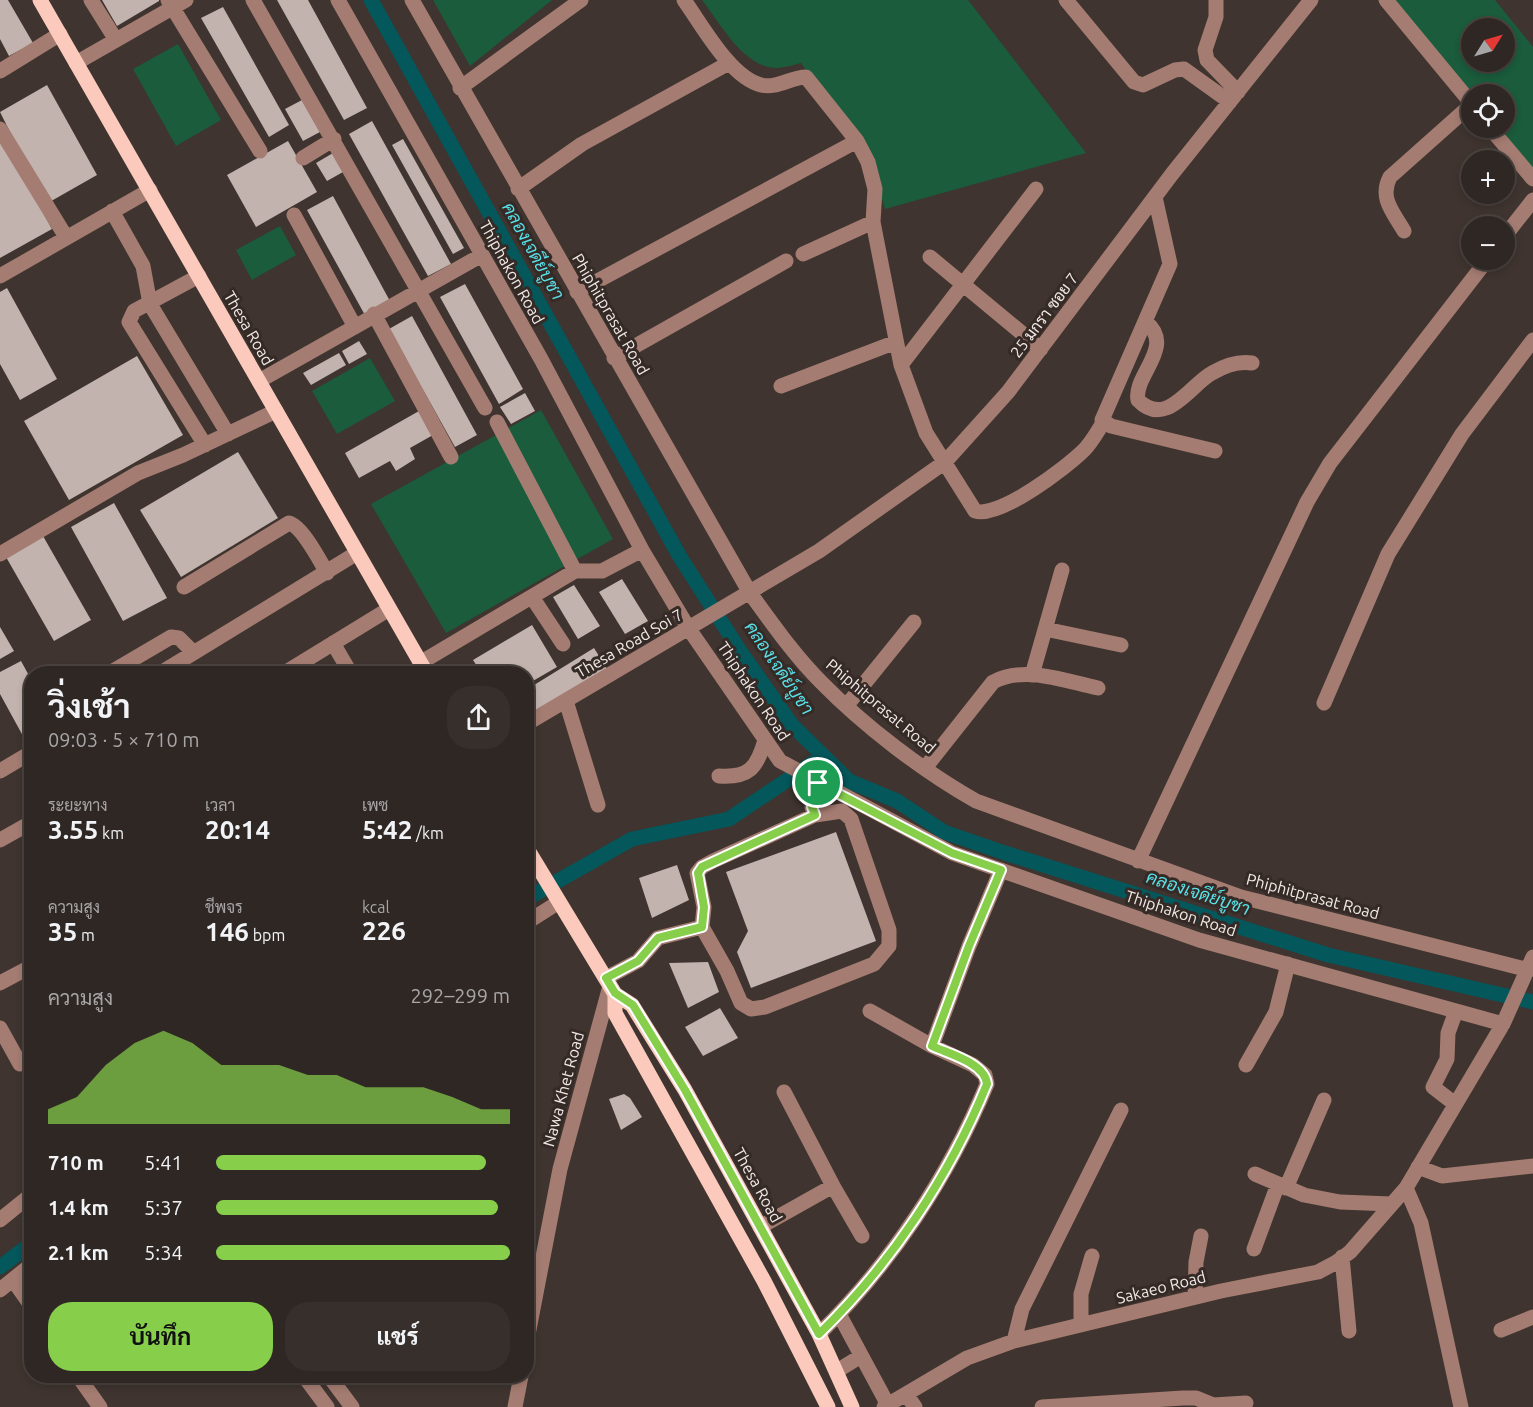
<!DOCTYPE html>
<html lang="th">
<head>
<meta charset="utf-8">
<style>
  body { margin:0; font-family:Ubuntu,Sarabun,sans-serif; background:#372f2b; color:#f1f3f6; height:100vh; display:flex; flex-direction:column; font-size:22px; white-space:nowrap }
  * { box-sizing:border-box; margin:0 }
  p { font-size:20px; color:#a7a5a6 }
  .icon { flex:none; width:33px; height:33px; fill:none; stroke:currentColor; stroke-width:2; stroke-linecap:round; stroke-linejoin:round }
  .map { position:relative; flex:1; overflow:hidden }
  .details { position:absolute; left:24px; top:666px; width:510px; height:717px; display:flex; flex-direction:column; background:#2f2723; border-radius:24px; box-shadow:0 3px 9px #0003,0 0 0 2px #4a4441 }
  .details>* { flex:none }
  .needle { width:39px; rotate:53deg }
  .tools { position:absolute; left:1461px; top:18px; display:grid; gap:12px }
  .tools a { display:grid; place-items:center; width:54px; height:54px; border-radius:50%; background:#2f2723; box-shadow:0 3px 9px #0003,0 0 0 2px #4a4441; font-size:30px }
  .pin { position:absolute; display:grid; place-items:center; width:51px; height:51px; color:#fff; margin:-26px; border:3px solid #fff; border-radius:50%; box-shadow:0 2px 6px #0007 }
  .round { display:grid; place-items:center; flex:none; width:63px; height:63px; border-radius:24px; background:#372f2b }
  .headline { display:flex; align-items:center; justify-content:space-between; height:102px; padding:0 24px }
  h1 { font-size:33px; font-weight:700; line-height:45px }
  .metrics { display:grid; grid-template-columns:repeat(3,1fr); gap:9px; height:102px; padding:6px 24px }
  .metrics div { display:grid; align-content:center }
  .metrics b { font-size:26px; font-weight:700 }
  .metrics small { font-size:16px; font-weight:400 }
  .metrics p { font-size:16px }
  .chart { height:168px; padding:12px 24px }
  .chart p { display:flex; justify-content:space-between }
  .chart svg { width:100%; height:108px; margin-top:6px; fill:#87cf4b; opacity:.7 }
  .button { display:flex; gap:12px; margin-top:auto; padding:12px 24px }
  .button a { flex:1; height:69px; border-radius:24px; background:#87cf4b; color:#111; font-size:24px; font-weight:700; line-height:69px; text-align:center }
  .button a+a { background:#372f2b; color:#f1f3f6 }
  ul { padding:0 24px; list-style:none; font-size:20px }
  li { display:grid; grid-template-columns:96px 72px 1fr; align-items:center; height:45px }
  li i { height:15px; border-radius:8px; background:#87cf4b }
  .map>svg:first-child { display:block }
</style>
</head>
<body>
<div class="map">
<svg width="1533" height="1407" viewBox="0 0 1533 1407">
  <rect width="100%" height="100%" fill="#3f342f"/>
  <path fill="#1a5c3b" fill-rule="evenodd" d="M433,0H552L470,66Z
    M702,0H968L1086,153L885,209C869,150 836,112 801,63C794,65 786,67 778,68C744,69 720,23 702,0Z
    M1388,0H1495L1533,47V174L1494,128H1504V94H1472ZM1472,28H1504V62H1472Z
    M178,44L221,120L176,146L133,69Z
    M280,226L296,255L252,280L236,250Z
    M370,358L395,401L337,434L312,391Z
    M541,410L613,539L446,633L371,504Z"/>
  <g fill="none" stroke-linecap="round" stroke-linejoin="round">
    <path stroke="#04575b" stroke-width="15" d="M371,0L680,557L740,651L792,725L849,781L897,801L944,832L1005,853L1328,955L1533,1002
      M526,899L632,839L729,819L823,756
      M0,1267L32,1243"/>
  </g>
  <path fill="#c2b3af" d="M0,0H8L33,43L9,56L0,39Z
    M102,0H159V1L117,26Z
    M277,0H308L367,108L344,120Z
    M223,7L289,125L269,137L201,18Z
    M47,85L97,175L46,204L0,112Z
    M302,100L320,132L303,141L285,109Z
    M372,121L451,264L428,276L349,134Z
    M0,136L52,229L0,258Z
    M403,139L464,248L453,254L392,145Z
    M288,141L317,192L256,227L227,175Z
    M333,153L343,172L327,181L316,163Z
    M333,196L391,303L366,317L307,210Z
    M465,284L523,389L499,404L440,297Z
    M7,288L57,379L20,400L0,364V292Z
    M412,316L477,435L455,447L389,329Z
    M359,341L367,354L349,364L342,351Z
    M339,353L346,365L311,385L303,373Z
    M137,356L183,435L69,500L24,421Z
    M525,393L535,411L511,424L500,407Z
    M419,411L433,435L410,448L415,459L396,471L390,461L359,478L345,453Z
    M238,452L278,518L181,577L140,510Z
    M114,503L167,598L123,621L71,527Z
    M43,536L91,620L54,641L6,557Z
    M622,579L648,621L625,634L599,592Z
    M574,585L600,626L578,639L553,597Z
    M532,625L557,667L526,685V674H482L473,660Z
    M0,627L14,651L0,659Z
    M594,648L607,669L526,718V690Z
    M21,661L32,681V731L23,736L0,694V672Z
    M836,832L876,941L751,988L737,952L748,931L726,872Z
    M677,865L689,900L652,918L639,878Z
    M708,962L719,992L688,1008L669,963Z
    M720,1008L738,1038L703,1056L685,1027Z
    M624,1094L630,1098L642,1117L621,1130L609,1099Z"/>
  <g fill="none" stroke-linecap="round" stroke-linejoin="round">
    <path stroke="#a47c71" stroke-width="15" d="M91,0L116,40
      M168,0L260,151
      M253,0L485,408
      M338,0L541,359L642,550L689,629L780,761L952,853L1199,940L1503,1024
      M412,0L750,593C772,623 794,655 821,682C864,726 923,771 976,801L1241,897L1529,970
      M684,0C702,25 730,77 761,85C777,89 791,77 806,77L857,141L868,162L875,189L873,222L901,365L926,433L975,511C999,519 1067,467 1084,450C1092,442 1097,432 1103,423
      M1066,0L1134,82L1143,85L1175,70L1184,69L1230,102
      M1216,0V17L1205,50L1207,60L1238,92
      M1386,0L1472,104L1390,177C1379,198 1393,212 1404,231
      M76,63L186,0
      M0,71L60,34
      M460,88L581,0
      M1490,128L1533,179
      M0,129L66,237
      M303,158L334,139
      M518,189L582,144L729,63
      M1155,197L1170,264L1102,420L1111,426L1215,451
      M112,211L143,266L150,304L228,434
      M294,215L355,327
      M1504,237L1533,200
      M803,254L873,222
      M930,257L1041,349
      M0,276L150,190
      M199,276L134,311L129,322L205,445
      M577,292L857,141
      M374,314L451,457
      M1146,322C1176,347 1133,375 1138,400C1166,429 1190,385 1212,373C1224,366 1239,361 1252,363
      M614,358L786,261
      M901,365L1036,189
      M259,381L482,255
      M781,386L896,342
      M497,422L575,571
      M0,554L138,473L183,455L276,411
      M184,587L289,523C302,526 320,561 327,573
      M532,597L563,644
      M1045,629L1121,645
      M333,643L351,674
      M420,663L575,571H602L642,550
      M108,674L171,637L179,638L193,652
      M159,674L357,553
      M283,674L389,609
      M1032,675L1062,570
      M566,701L598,805
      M1324,703L1388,554L1462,434L1533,340
      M847,705L914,622
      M526,724L819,551L945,462L1008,392L1172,174L1311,0
      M925,768L993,682C1025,665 1064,681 1098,688
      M0,771L32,752
      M719,776C749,778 757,768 765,740
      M815,815L842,811L851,819L889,930V946L874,964L765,1007L751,1009L741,1003L727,971L702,927L704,907L697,873L702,867L713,861L815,815L812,807L818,783
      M0,840L32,822
      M1138,861L1307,502L1330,463L1487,260
      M526,923L559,902
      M606,978L638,961L658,938L702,927
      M0,983L32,966
      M0,1028L20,1064
      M932,1046L969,946L1001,870
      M1246,1065L1276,1012L1288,964
      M1455,1104L1433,1087L1447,1059L1448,1033L1456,1011
      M1418,1167L1442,1176L1533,1166
      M1255,1174L1304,1195L1340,1202L1391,1204
      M833,1186L862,1236
      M1286,1188L1324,1100
      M1406,1188L1421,1223L1461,1407
      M0,1220L32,1194
      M760,1227L833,1186L784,1092
      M1254,1249L1278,1184
      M1342,1257L1349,1331
      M13,1280L32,1307
      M0,1290L32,1264
      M1195,1297L1196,1262L1201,1236
      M839,1314L888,1405
      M1081,1325V1294L1092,1256
      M1501,1330L1533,1317
      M819,1334C891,1264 949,1176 987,1084L985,1075L973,1065L932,1046L870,1011
      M1014,1341L1022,1309L1121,1110
      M526,1345L560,1169L610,986
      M837,1371L861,1356
      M78,1376L100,1407
      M304,1376L327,1407
      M329,1376L352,1407
      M906,1394L915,1407
      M515,1407L521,1376
      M884,1407L967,1358L1014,1341L1221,1291L1318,1272L1335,1263L1350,1252L1406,1188L1503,1024L1533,957
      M1042,1407L1183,1398H1196L1213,1405L1246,1403"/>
    <path stroke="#fbcabc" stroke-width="15" d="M40,0L427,674
      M526,847L615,994L632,1005L685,1090L819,1334L852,1407
      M615,994V1013L764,1281L828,1407"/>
  </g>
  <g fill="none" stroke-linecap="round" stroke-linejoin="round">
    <defs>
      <path id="route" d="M818,783L952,853L1001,870L969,946L932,1046C949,1054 985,1063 987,1084C949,1177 891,1264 819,1334L685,1090L633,1005L615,993L606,978L638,961L658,938L702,927L704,907L698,873L702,867L815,815L812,807Z"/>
    </defs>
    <use href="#route" stroke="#fff" stroke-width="12"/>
    <use href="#route" stroke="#87cf4b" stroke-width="8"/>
  </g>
  <g text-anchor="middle" stroke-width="6" stroke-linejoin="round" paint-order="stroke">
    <g font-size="16" fill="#f1eae7" stroke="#352a25">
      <text transform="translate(512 272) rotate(61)" y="6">Thiphakon Road</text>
      <text transform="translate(611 314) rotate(60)" y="6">Phiphitprasat Road</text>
      <text transform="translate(1044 315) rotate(-53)" y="6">25 มกรา ซอย 7</text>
      <text transform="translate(249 328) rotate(60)" y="6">Thesa Road</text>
      <text transform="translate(629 643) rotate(-30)" y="6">Thesa Road Soi 7</text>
      <text transform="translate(754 691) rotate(56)" y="6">Thiphakon Road</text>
      <text transform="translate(881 706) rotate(40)" y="6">Phiphitprasat Road</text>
      <text transform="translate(1313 896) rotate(15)" y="6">Phiphitprasat Road</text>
      <text transform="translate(1181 913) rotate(18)" y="6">Thiphakon Road</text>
      <text transform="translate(563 1089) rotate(-75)" y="6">Nawa Khet Road</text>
      <text transform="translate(758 1185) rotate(61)" y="6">Thesa Road</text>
      <text transform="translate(1161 1287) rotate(-14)" y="6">Sakaeo Road</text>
    </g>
    <g font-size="18" font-style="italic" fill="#58dfe7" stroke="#352a25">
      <text transform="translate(533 251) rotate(61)" y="6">คลองเจดีย์บูชา</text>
      <text transform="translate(779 668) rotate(56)" y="6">คลองเจดีย์บูชา</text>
      <text transform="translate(1198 893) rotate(18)" y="6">คลองเจดีย์บูชา</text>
    </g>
  </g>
</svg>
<div class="tools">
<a><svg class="needle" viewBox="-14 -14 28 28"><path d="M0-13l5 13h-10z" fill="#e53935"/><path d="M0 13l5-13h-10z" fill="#a7a5a6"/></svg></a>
<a><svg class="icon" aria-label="locate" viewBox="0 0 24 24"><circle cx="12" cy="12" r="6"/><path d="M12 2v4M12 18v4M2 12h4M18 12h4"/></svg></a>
<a>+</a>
<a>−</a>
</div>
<div class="pin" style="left:818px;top:783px;background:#1e9e55"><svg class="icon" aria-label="arrive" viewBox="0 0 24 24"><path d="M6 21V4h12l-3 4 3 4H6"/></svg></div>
<section class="details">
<div class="headline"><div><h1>วิ่งเช้า</h1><p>09:03 · 5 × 710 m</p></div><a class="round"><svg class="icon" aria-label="share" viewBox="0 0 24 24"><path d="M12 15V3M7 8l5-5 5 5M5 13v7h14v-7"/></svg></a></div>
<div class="metrics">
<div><p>ระยะทาง</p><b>3.55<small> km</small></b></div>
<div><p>เวลา</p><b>20:14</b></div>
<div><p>เพซ</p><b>5:42<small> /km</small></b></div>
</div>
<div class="metrics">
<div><p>ความสูง</p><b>35<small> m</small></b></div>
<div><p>ชีพจร</p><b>146<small> bpm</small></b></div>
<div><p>kcal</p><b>226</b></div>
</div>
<div class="chart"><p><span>ความสูง</span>292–299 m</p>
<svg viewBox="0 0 160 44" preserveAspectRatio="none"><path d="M0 44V38L10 33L20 20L30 11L40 6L50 11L60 20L70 20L80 20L90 24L100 24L110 29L120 29L130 29L140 33L150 38L160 38V44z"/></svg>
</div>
<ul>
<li><b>710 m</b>5:41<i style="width:92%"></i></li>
<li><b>1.4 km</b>5:37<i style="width:96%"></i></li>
<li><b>2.1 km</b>5:34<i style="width:100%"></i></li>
</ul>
<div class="button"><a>บันทึก</a><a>แชร์</a></div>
</section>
</div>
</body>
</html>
